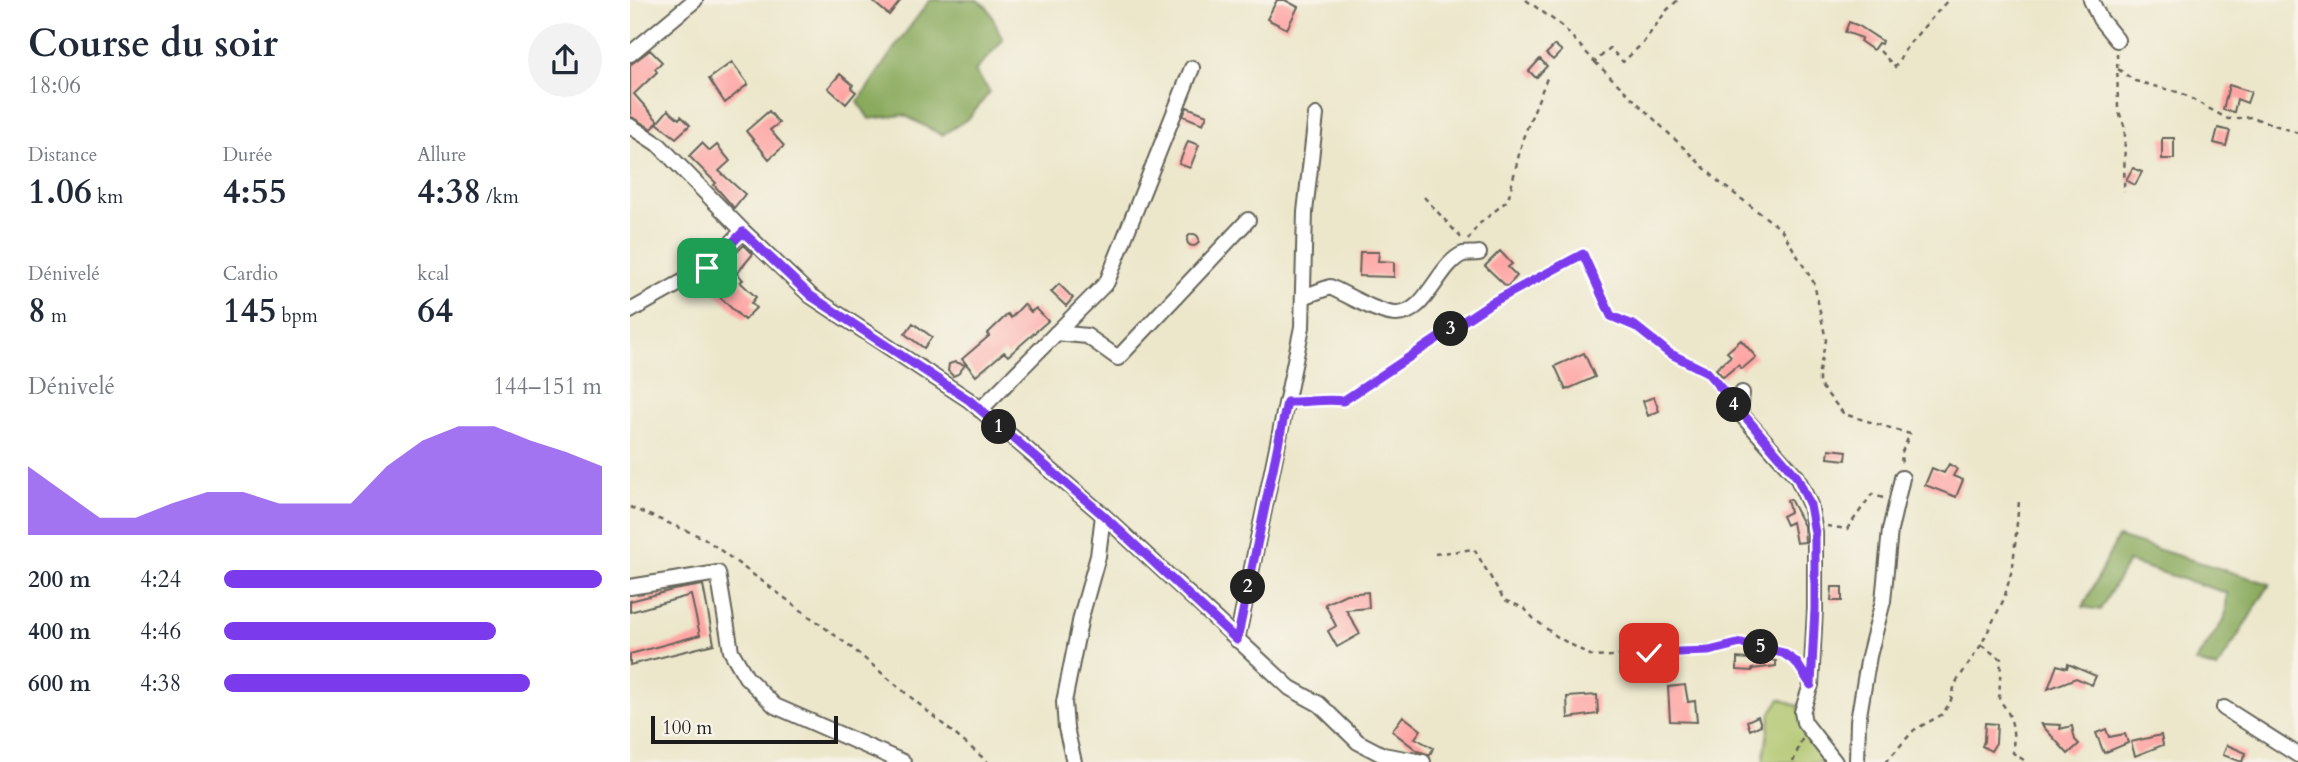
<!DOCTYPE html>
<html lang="fr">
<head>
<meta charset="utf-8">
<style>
  body { margin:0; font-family:Cardo,serif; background:#f2f2f3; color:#1f2937; height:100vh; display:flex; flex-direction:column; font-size:26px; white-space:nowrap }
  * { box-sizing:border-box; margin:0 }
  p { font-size:23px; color:#747a83 }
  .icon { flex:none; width:38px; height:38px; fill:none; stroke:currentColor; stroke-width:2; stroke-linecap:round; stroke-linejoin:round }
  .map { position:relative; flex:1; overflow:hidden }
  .panel { display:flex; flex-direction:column; background:#fff; width:630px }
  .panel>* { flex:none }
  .scale { position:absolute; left:21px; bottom:18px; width:187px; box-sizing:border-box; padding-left:7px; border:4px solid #1c1c1c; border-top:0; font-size:19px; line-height:24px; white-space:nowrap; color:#1c1c1c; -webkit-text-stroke:5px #f7f3e8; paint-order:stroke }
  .pin { position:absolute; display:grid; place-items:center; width:60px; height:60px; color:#fff; margin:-30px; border-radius:14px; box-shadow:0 4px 10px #0006 }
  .km { position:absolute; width:35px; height:35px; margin:-18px; border-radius:50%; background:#222; color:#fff; font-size:19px; line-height:35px; text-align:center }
  .round { display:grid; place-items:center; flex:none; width:74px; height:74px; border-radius:37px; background:#f2f2f3 }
  .head { display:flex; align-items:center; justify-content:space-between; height:119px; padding:0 28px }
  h1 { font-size:38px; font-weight:800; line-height:52px }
  .stats { display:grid; grid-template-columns:repeat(3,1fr); gap:10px; height:119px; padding:7px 28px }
  .stats div { display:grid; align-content:center }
  .stats b { font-size:35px; font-weight:800 }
  .stats small { font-size:19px; font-weight:400 }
  .stats p { font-size:19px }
  .chart { height:196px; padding:14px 28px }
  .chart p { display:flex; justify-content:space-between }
  .chart svg { width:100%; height:126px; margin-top:7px; fill:#7c3aed; opacity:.7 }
  ul { padding:0 28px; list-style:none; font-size:23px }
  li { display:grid; grid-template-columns:112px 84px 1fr; align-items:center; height:52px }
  li i { height:18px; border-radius:9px; background:#7c3aed }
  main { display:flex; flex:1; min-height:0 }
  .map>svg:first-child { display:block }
</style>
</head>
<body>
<main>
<section class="panel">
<div class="head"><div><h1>Course du soir</h1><p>18:06</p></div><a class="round"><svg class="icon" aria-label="share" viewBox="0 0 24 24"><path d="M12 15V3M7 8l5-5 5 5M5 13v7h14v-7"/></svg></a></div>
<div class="stats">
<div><p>Distance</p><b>1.06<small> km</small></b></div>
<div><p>Durée</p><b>4:55</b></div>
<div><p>Allure</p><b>4:38<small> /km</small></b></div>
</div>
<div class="stats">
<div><p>Dénivelé</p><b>8<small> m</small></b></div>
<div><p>Cardio</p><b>145<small> bpm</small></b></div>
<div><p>kcal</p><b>64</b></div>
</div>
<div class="chart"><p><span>Dénivelé</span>144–151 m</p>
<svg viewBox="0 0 160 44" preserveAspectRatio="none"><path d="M0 44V20L10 29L20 38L30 38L40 33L50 29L60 29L70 33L80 33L90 33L100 20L110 11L120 6L130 6L140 11L150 15L160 20V44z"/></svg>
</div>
<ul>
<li><b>200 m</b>4:24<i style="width:100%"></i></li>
<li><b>400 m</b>4:46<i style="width:72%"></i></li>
<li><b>600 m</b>4:38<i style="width:81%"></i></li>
</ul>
</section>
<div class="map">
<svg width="1668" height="762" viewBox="0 0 1668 762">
  <rect width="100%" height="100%" fill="#f7f3e8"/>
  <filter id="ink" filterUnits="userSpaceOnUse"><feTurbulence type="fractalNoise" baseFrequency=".0143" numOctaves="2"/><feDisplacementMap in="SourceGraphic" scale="14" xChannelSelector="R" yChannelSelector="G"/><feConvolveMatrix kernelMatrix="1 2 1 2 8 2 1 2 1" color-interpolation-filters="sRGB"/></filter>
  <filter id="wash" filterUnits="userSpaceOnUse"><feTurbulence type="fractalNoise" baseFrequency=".00686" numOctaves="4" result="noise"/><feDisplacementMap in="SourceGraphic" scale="28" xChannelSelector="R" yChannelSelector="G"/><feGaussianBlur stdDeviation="1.57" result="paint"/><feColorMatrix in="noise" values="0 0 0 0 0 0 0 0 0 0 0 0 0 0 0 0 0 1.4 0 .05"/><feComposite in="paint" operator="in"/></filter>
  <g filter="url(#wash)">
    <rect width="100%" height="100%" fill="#ece7cb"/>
    <path fill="#adc469" stroke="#647042" stroke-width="2" d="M1150,699L1168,706L1177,739L1195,762H1133L1141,712Z"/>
    <path fill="#8aaa5d" stroke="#53633c" stroke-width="2" d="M300,0H347L358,8L373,40L345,71L360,92L339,118L312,135L274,115L239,119L228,102L267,44Z
      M1488,537L1640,584L1587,669L1565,662L1595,618L1597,593L1498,562L1470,610L1453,607Z"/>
    <g id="blocks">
      <path fill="#fea5a4" d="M241,0H271L259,15Z
        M647,0H655L668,7L657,29L637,19Z
        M1219,22L1229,26L1252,41L1251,44L1248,43L1243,50L1230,41L1232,38L1215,32Z
        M925,45L932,51L923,60L916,54Z
        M20,50L32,62L25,69L27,72L4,94L28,121L22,129L0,116V65Z
        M910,59L917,66L906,78L899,71Z
        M102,62L118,84L95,103L79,79Z
        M210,74L223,85L221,88L226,92L216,104L198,88Z
        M1599,85L1621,92L1617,103L1607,99L1604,112L1593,110Z
        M557,107L577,115L573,124L553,116Z
        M38,110L49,119L51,116L60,125L46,138L27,123Z
        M139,111L149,123L140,130L154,146L139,159L116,131Z
        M1588,128L1600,131L1596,146L1584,143Z
        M1532,138H1544V159H1532Z
        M558,141L569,145L560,168L549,164Z
        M72,143L80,151L87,145L100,161L89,171L115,194L104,208L84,185L86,183L59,156Z
        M1503,168L1512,172L1505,185L1496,180Z
        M557 240a6 6 0 1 1 12 0a6 6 0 1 1-12 0Z
        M114,245L123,254L107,273L113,280L110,282L126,297L121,303L126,308L114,320L73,281L84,275Z
        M870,251L882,264L878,267L887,276L877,287L855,266Z
        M730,252H749L748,261L764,262V277L729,276Z
        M429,284L443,298L436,306L421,292Z
        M394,304L401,312L406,308L418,321L378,356L374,352L346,376L332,359L359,336L357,334L378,314L381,318Z
        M283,323L302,337L294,348L275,334Z
        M1111,340L1126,357L1112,369L1108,365L1093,377L1086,369L1101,356L1097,352Z
        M954,353L965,377L936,390L925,366Z
        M325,362L335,365L328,374L323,376L318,371L319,364Z
        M1024,397L1029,411L1018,416L1013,401Z
        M1199,449L1217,451L1216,460L1198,458Z
        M1319,464L1327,469L1323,476L1333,480L1326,497L1295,485L1302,468L1314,473Z
        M1160,499L1174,526L1175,542L1166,543L1162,522L1156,525L1152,516L1160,512L1157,500Z
        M73,585L84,644L0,665V654L70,635L61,595L0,612V601L43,590Z
        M1202,587H1212V601H1201Z
        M738,592L739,608L716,610L730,634L707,647L698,631L706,626L695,604L716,594Z
        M1139,656V660L1146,661V666L1122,669V671L1107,670V658L1129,660V657Z
        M1438,664L1466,676L1462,685L1446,678L1418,689L1427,665L1437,668Z
        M1055,685L1058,702L1065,701L1067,722L1040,721L1038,687Z
        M967,695L968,714L938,718L937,697Z
        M773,716L791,730L785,738L803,748L800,755L788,751L762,731Z
        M1128,716L1131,725L1120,730L1117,721Z
        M1355,723L1367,724L1366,743L1361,751L1352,746L1354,741Z
        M1411,724L1431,725L1430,729L1442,726L1445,740L1449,744L1438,754Z
        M1476,729L1479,737L1495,734L1498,743L1474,753L1466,733Z
        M1531,735L1533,745L1505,756L1501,742Z
        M1597,745L1616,753L1612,762L1593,755Z"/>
    </g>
  </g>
  <g filter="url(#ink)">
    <use href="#blocks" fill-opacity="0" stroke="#656359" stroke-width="2"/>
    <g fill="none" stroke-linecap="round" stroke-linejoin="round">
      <defs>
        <path id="minor" d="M1461,0L1470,19L1487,40
          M0,54L65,0
          M0,126L29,145L113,231L181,296L339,400L473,515L468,556L451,617L434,702L436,728L444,762
          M673,297L700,287C718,295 745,312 765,314C796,316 808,264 833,254C837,253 844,254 849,253
          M0,311L77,268L113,231
          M426,333L457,336L488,358L618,220
          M1112,393L1110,413L1167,477L1180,505L1185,533V609L1181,685L1172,712L1174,722L1205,762
          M350,410L477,282L562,68
          M473,515L660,688L689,704L728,742L753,755L793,762
          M0,587L88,573L101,651L116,677L145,706L273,762
          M607,640L672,327L675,212L686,115
          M1594,708L1668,755
          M1227,762L1228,721L1239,656L1253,601L1260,530L1272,478"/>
      </defs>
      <use href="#minor" stroke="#656359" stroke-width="18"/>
      <path stroke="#656359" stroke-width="2.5" stroke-dasharray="5 5" stroke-linecap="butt" d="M896,0L932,26L965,62L980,48L993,62L1013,43L1037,10L1048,0
        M1250,51L1265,67L1278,45L1318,0
        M1487,53L1488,109L1495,128L1494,192
        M965,62L1089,182L1151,229L1184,283L1196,340L1189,371V384L1214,414L1280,434L1271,454L1272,467
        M1488,69L1505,81L1551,93L1598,119L1621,117L1668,133
        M794,197L834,241
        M838,240L848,225L878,200L893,138L917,78
        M670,403L697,399L713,401L861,303L953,254L981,316L1005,326L1039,353L1077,372L1099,399
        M0,507L74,538L222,648L358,762
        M1197,526L1217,529L1242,494L1253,498
        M805,554L844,549L874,600L894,608L904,619L929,638L964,657L1079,651L1111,643L1153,653L1166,662L1169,668
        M1351,645L1371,659L1369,700C1384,716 1384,731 1383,753L1397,762
        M1163,762L1172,739
        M1256,762L1284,730L1313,714L1321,700L1325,684L1351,645L1374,599L1383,566L1389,501"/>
      <use href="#minor" stroke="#fff" stroke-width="14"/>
    </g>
  </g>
  <g fill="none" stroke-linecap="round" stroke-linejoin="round" filter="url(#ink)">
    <defs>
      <path id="route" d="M77,268L113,232L181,296L339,400L473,515L607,640L657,402C676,403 694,398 713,401L861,303L953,254L981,316L1005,326L1039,353L1077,372L1167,477L1180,505L1185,533V609L1181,685L1166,662L1153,653L1111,643L1079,651L1019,653"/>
    </defs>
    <use href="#route" stroke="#fff" stroke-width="14"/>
    <use href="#route" stroke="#7c3aed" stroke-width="9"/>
  </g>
</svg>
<div class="scale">100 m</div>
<div class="pin" style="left:77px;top:268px;background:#1e9e55"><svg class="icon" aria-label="arrive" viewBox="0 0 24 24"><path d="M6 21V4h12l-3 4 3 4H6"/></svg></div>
<div class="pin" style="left:1019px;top:653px;background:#d93025"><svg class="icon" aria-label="check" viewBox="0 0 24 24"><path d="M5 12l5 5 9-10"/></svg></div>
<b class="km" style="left:369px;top:427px">1</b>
<b class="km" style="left:618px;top:587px">2</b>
<b class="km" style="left:821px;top:329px">3</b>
<b class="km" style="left:1104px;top:405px">4</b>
<b class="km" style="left:1131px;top:647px">5</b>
</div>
</main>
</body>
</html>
